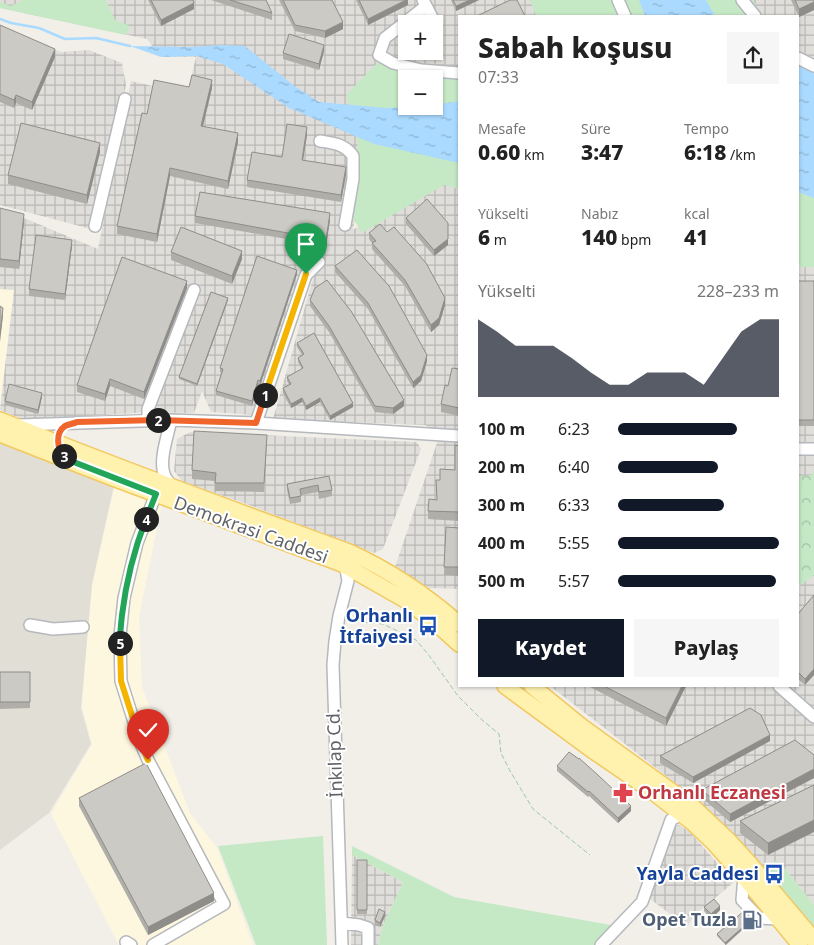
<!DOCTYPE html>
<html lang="tr">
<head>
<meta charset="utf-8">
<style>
  body { margin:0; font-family:"Noto Sans",sans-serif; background:#f6f6f6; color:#222; height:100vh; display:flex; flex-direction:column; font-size:19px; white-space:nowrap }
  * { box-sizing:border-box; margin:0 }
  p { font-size:16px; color:#767676 }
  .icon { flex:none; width:28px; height:28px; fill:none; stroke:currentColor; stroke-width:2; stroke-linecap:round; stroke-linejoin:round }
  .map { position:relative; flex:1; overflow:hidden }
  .drawer { position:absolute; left:458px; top:15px; width:341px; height:672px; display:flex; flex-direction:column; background:#fff; border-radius:0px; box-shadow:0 1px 4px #0004 }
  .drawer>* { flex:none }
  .buttons { position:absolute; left:398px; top:15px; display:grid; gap:10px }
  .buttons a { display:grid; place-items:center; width:45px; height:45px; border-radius:0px; background:#fff; box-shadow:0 1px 4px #0004; font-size:25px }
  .pin { position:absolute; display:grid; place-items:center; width:42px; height:42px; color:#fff; margin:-51px -21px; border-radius:50% 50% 50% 0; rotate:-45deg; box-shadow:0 0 5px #0007 }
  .pin .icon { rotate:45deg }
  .km { position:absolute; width:25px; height:25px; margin:-12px; border-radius:50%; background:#222; color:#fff; font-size:14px; line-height:25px; text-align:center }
  .round { display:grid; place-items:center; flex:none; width:52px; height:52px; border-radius:0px; background:#f6f6f6 }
  .headline { display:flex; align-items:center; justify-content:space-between; height:85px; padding:0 20px }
  h1 { font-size:28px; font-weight:800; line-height:38px }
  .stats { display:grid; grid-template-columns:repeat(3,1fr); gap:8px; height:85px; padding:5px 20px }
  .stats div { display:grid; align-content:center }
  .stats b { font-size:21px; font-weight:800 }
  .stats small { font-size:14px; font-weight:400 }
  .stats p { font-size:14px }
  .chart { height:140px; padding:10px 20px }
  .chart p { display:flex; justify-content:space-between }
  .chart svg { width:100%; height:90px; margin-top:5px; fill:#111827; opacity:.7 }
  .primary-button { display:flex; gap:10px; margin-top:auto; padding:10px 20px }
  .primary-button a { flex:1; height:58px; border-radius:0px; background:#111827; color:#fff; font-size:20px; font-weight:800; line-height:58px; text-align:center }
  .primary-button a+a { background:#f6f6f6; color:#222 }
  ul { padding:0 20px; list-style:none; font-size:16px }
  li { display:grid; grid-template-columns:80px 60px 1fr; align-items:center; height:38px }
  li i { height:12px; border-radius:6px; background:#111827 }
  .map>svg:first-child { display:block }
</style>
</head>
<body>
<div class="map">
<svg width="814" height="945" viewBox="0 0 814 945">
  <defs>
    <pattern id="industrial-grid" width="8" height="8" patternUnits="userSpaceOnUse" patternTransform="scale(1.25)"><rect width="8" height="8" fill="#e0deda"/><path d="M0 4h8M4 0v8" fill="none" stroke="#b9b8b5"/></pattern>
    <pattern id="forest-crowns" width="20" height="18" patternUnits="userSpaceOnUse" patternTransform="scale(1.25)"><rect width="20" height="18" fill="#c5e8c5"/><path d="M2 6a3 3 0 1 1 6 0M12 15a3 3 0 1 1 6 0" fill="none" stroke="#a3c0a4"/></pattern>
    <pattern id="water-ripples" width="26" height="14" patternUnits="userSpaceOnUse" patternTransform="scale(1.25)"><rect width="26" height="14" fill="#aadaff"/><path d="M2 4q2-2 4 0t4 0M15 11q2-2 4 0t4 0" fill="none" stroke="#8eb4d2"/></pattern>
  </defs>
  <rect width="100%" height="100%" fill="#f1efe8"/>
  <path fill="#fef7e0" d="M0,289L14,290L0,406Z
    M115,485L162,503L139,617L142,687L190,813L217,848L253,945H119L51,814L92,744L82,707L91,586Z"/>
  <path fill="url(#industrial-grid)" fill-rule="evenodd" d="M0,0H814V905L778,860L764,868L727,830L691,795L550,686H798V16H459V589L429,588L395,567L440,434L425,425L273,419L320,254L309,253L255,415L211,412L202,391L194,413L150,412L25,420L0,410L14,290L0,289V212L24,218L98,249L131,81L187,94L196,57H161L147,39L0,8ZM406,24H434V51H406ZM406,79H434V106H406ZM369,148L443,180L354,229H353Z
    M0,28L61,52L89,50L122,63L126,85L91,229L0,205Z
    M190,432L417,442L421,449L383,549L374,553L244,503L183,482L174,471L177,439Z
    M679,825L689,831L734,882L693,917L687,927L649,898L673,827Z
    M352,855L403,882L382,928L378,945H351Z"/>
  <path fill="#e1ded6" d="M0,438L114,485L92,585L81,708L91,744L49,813L0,850Z"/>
  <path fill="#c5e8c5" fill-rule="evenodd" d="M23,0H106L115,20L130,26L126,35L0,8V2L11,6Z
    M530,0H753L762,16H536Z
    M379,61L413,75L459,78V189L444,185L362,233L351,215L358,141L346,95ZM406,79H434V106H406Z
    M798,105L814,141V267H798Z
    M323,836L327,945H256L218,846Z
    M352,846L454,897L611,925L598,943V945H378L382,928L403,882L352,855Z
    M778,860L814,905V930L764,868Z"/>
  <path fill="url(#forest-crowns)" d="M814,469V575L798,587V476L812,475Z"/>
  <path fill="url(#water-ripples)" d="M639,0H706L715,16H645Z
    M222,45L245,46L293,85L319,102L386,108L434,106V105L459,101V163L374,144L289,108L223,64L197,56L161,57L130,46L190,47Z
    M798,65L814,71V198L798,192Z"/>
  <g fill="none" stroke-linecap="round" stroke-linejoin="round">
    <path stroke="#aadaff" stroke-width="2.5" d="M0,19L11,23L39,28L65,39L96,38L130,46"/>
    <defs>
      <path id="minor" d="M423,0L436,25
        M618,0L625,16
        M742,0L755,16
        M426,6L385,38L379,55L393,63L421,70L459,73
        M798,58L814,66
        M320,141C333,143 345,144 353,156V179L345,225
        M95,226L125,99
        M148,420V409L194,290
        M171,420C168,435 159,459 164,474C166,480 169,483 173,487
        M256,423L306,275L319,262
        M19,425L171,420L256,423L459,436
        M798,449H814
        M342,564L346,569L348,581L339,616L335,641L333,665L342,945
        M30,625L53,629L83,627
        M779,686L814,717
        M744,877L742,900L759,918L779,919
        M342,923L359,925L368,928V945
        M126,942L131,945
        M153,945L224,904L148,760L141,744L121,681L120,636L124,598L137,543L156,494
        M601,945L642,902L671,820L682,813"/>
      <path id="major" d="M0,420C115,467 232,509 349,552C391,571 424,593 459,624
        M0,434L113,478L342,564L407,601L437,624L459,644
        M505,686L592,750L649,789L693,823L714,843L744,877L800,945
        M532,686L581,726L692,806L729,841L750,864L814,940"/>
    </defs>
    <use href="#minor" stroke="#b5b8bc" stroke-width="14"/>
    <use href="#major" stroke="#f2c960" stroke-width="18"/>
    <path stroke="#9cc7a9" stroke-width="1" stroke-dasharray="5 2.5" stroke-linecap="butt" d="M349,621L383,624L416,640L428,654L458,696L481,719L499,734L501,753L510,771L533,809L590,855"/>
    <use href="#minor" stroke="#fff" stroke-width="11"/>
    <use href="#major" stroke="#fff2af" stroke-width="15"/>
  </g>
  <path fill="#afaea9" d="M148,0H193L194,9L161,26Z
    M211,0H266L272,13V20Z
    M279,0H332L343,29L325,38L295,31Z
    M356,0H408V5L368,25Z
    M451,0H479L456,11Z
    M791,0H814V10L799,17Z
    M0,25L55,57L32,110L16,103L14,108L0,102Z
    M324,51L319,70L283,59V53Z
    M189,87L212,88L203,126L238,142L228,189L170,176L157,242L117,234V226L147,114Z
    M307,135L303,160L346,174L341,202L247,187V180L282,157Z
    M100,152L87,204L8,184V175Z
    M0,208L24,222L19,269L0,267Z
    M195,216L330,220L326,246L195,223Z
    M406,218L448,223V245L434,256L406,224Z
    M369,233L445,305L439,325L431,332L405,286L372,249V243L369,239Z
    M72,246L65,300L29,296V289Z
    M171,252L242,259L232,284L171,260Z
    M335,266L427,361L421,381L413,388L368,309L335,272Z
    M297,274L260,386L258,385L252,406L216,395V391L221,373L220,372V368Z
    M798,281H814V426H798Z
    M187,288L144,399L110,386L105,401L77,392V385Z
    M228,300L197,386L179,379V377Z
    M310,300L404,406L393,414L375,412L329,332L310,306Z
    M297,343L353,407L330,420L320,402L306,410L302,402L291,408L283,393V388L289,385L287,381V377L302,369L298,362V358L302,355L297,347Z
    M459,369V416L441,412V404L448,386Z
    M42,397L38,414L5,405V401Z
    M267,443L264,492L215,491V481L192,479V470Z
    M459,446V521L428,519V511L437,500L440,480L455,470Z
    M329,476L332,490V496L319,499L318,492L301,495V502L290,504L287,490V484Z
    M446,527L459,528V576L444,575Z
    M814,595L805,685L798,679V614Z
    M0,672H30V708L0,709Z
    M588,686H686L666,726Z
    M770,741L693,783L660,763V756Z
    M814,755V778L730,822L702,798V790Z
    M557,766L631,811L618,823L589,796L588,797L557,771Z
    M814,785L768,855L740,833V821Z
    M79,798L214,901L148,935L79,806Z
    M357,860H367V914H357Z
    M704,907L720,910L711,919L704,911Z
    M385,916L380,927L375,925V920Z
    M752,921L726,945L717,936V934Z"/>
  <path fill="#8f8d8a" d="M406,0H408V5L368,25V19Z
    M470,0H479L456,11V6Z
    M814,2V10L799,17V9Z
    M194,3V9L161,26V20Z
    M343,22V29L325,38V31Z
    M324,45V51L319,70V64Z
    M55,49V57L32,110V102Z
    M212,80V88L201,134V126Z
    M16,95V103L14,108V100Z
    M307,127V135L302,167V160Z
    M238,133V142L228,189V181Z
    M100,143V152L87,204V195Z
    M346,167V174L341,202V195Z
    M170,168V176L157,242V234Z
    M330,213V220L326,246V240Z
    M24,214V222L19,269V261Z
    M448,239V245L434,256V250Z
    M72,240V246L65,300V294Z
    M242,251V259L232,284V276Z
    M297,270V274L260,386V381Z
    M187,281V288L144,399V392Z
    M228,298V300L197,386V384Z
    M445,298V305L439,325L431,332V325Z
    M3,308V316L0,342V334Z
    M427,355V361L421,381L413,388V382Z
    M110,379V386L105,401V394Z
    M258,380V385L252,406V401Z
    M42,393V397L38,414V410Z
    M302,398V402L291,408V404Z
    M320,398V402L306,410V406Z
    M404,400V406L393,414V408Z
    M353,403V407L330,420V416Z
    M814,669V675L805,685V679Z
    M682,686H686L666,726V718Z
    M770,735V741L693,783V777Z
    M814,769V778L730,822V814Z
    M631,806V811L618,823V818Z
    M814,820V832L768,855V843Z
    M214,893V901L148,935V927Z
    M720,906V910L711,919V914Z
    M385,912V916L380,927V923Z
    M752,919V921L725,945V943Z"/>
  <path fill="#cccac5" stroke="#8f8d8a" d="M151,0H193L194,3L161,20Z
    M230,0H266L272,13Z
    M283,0H332L343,22L325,31L295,25Z
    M359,0H406L368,19Z
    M453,0H470L456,6Z
    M510,0H517L525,16H477Z
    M795,0H814V2L799,9Z
    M0,25L55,49L32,102L16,95L14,100L0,94Z
    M289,34L324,45L319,64L283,53Z
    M192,75L212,80L201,126L238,133L228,181L170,168L157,234L117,226L142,113L147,114L154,80L189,87Z
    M21,123L100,143L87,195L8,175Z
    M287,124L307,127L302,160L346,167L341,195L247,180L252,152L282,157Z
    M200,192L330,213L326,240L195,216Z
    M427,199L448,223V239L434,250L406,218Z
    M0,208L24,214L19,261L0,259Z
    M380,224L387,232L394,227L426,263L445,298L439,318L431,325L405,280L372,243L376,241L369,233Z
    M181,227L242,251L232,276L171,252Z
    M36,235L72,240L65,294L29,289Z
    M357,250L389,286L427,355L421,375L413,382L368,303L335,266Z
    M257,256L297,270L260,381L258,380L252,401L216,391L223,369L220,368Z
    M122,257L187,281L144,392L110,379L105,394L77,385Z
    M327,280L351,311L404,400L393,408L375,406L329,326L310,300L315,288Z
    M798,281H814V420H798Z
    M211,292L228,298L197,384L179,377Z
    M0,306L3,308L0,334Z
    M314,333L353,403L330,416L320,398L306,406L302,398L291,404L283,388L291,384L287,377L303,368L298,358L304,354L297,343Z
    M452,368L459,369V408L441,404L445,385L448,386Z
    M9,384L42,393L38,410L5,401Z
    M194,431L267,435L264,483H215L216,473L192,470Z
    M455,445L459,446V512L428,511L429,499L437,500L436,480H440V469L455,470Z
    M329,476L332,490L319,492L318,485L300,489L301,496L290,498L287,484Z
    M446,527L459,528V567H444Z
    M814,595V669L805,679L798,672V614Z
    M0,672H30V702H0Z
    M604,686H682L666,718Z
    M750,708L761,715L770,735L693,777L660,756Z
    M795,740L814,755V769L730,814L702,790Z
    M569,752L579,759V758L599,776L631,806L618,818L589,791L588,792L557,766Z
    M146,763L214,893L148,927L79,798Z
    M814,785V820L768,843L740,821Z
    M357,860H367V910H357Z
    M714,899L720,906L711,914L704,907Z
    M379,909L385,912L380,923L375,920Z
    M744,911L752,919L725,943L717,934Z"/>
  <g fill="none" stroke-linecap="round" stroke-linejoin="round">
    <defs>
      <path id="split-1" d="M265,395L306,274"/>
      <path id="split-2" d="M158,420L256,423L265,395"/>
      <path id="split-3" d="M64,456C57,448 55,433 65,426C69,424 73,424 77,422L158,420"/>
      <path id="split-4" d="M64,456L71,461L156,494L146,519"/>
      <path id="split-5" d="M120,643C120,634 121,624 122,615C126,582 134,550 146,519"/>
      <path id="split-6" d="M120,643L121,681L141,744L148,760"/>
    </defs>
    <use href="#split-1" stroke="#fff" stroke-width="10"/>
    <use href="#split-2" stroke="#fff" stroke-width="10"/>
    <use href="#split-3" stroke="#fff" stroke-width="10"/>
    <use href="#split-4" stroke="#fff" stroke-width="10"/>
    <use href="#split-5" stroke="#fff" stroke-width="10"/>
    <use href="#split-6" stroke="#fff" stroke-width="10"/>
    <use href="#split-1" stroke="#f5b400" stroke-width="6"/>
    <use href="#split-2" stroke="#f0652b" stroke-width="6"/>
    <use href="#split-3" stroke="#f0652b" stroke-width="6"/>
    <use href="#split-4" stroke="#22a559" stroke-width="6"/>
    <use href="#split-5" stroke="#22a559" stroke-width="6"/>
    <use href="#split-6" stroke="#f5b400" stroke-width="6"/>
  </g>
  <defs>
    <symbol id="bus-bare" viewBox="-9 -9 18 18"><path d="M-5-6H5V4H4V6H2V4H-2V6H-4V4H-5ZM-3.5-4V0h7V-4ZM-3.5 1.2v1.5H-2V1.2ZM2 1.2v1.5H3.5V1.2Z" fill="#1a4fb4" stroke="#fff" stroke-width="2.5" paint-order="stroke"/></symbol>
    <symbol id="pharmacy-bare" viewBox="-9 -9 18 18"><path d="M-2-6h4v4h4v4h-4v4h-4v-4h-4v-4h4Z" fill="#e0444e" stroke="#fff" stroke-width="2.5" paint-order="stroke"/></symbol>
    <symbol id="fuel-bare" viewBox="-9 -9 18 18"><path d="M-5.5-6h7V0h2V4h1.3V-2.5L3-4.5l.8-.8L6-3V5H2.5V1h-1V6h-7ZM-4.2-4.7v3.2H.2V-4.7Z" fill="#5c6f8a" stroke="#fff" stroke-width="2.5" paint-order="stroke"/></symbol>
  </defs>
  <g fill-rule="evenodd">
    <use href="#bus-bare" x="414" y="612" width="28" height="28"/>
    <use href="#pharmacy-bare" x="609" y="779" width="28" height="28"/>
    <use href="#bus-bare" x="760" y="860" width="28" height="28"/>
    <use href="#fuel-bare" x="738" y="906" width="28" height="28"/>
  </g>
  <g text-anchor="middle" stroke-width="4" stroke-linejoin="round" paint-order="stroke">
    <g font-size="18" fill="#5f6368" stroke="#fff">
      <text transform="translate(251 530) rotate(20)" y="6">Demokrasi Caddesi</text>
      <text transform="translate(335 753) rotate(-92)" y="6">İnkılap Cd.</text>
    </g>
    <g font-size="18" font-weight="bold" fill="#164399" stroke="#fff" text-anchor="end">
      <text x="413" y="622">Orhanlı<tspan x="413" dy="21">İtfaiyesi</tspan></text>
      <text x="759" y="880">Yayla Caddesi</text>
    </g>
    <g font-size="18" font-weight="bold" fill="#be3a42" stroke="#fff" text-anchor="start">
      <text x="638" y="799">Orhanlı Eczanesi</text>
    </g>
    <g font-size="18" font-weight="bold" fill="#4e5e75" stroke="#fff" text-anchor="end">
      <text x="737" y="926">Opet Tuzla</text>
    </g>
  </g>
</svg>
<div class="buttons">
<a>+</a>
<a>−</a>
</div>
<div class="pin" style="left:306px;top:274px;background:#1e9e55"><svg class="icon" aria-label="arrive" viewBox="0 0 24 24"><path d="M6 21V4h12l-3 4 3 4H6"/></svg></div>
<div class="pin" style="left:148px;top:760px;background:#d93025"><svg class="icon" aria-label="check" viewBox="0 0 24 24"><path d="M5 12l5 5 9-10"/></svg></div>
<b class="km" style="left:265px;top:395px">1</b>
<b class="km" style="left:158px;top:420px">2</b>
<b class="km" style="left:64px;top:456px">3</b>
<b class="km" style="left:146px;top:519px">4</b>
<b class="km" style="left:120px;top:643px">5</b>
<section class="drawer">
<div class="headline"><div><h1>Sabah koşusu</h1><p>07:33</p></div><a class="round"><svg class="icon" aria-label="share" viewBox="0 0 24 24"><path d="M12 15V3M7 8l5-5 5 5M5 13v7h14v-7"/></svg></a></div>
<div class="stats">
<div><p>Mesafe</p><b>0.60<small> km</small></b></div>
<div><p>Süre</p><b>3:47</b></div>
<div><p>Tempo</p><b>6:18<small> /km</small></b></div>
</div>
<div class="stats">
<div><p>Yükselti</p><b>6<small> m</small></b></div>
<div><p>Nabız</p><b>140<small> bpm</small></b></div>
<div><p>kcal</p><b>41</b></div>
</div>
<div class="chart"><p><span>Yükselti</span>228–233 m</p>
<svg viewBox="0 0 160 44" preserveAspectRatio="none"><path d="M0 44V6L10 12L20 19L30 19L40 19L50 25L60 32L70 38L80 38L90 32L100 32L110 32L120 38L130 25L140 12L150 6L160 6V44z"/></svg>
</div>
<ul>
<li><b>100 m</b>6:23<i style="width:74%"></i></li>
<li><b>200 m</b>6:40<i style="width:62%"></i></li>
<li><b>300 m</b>6:33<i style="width:66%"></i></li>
<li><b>400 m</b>5:55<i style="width:100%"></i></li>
<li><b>500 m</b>5:57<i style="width:98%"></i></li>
</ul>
<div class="primary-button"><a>Kaydet</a><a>Paylaş</a></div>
</section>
</div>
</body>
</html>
